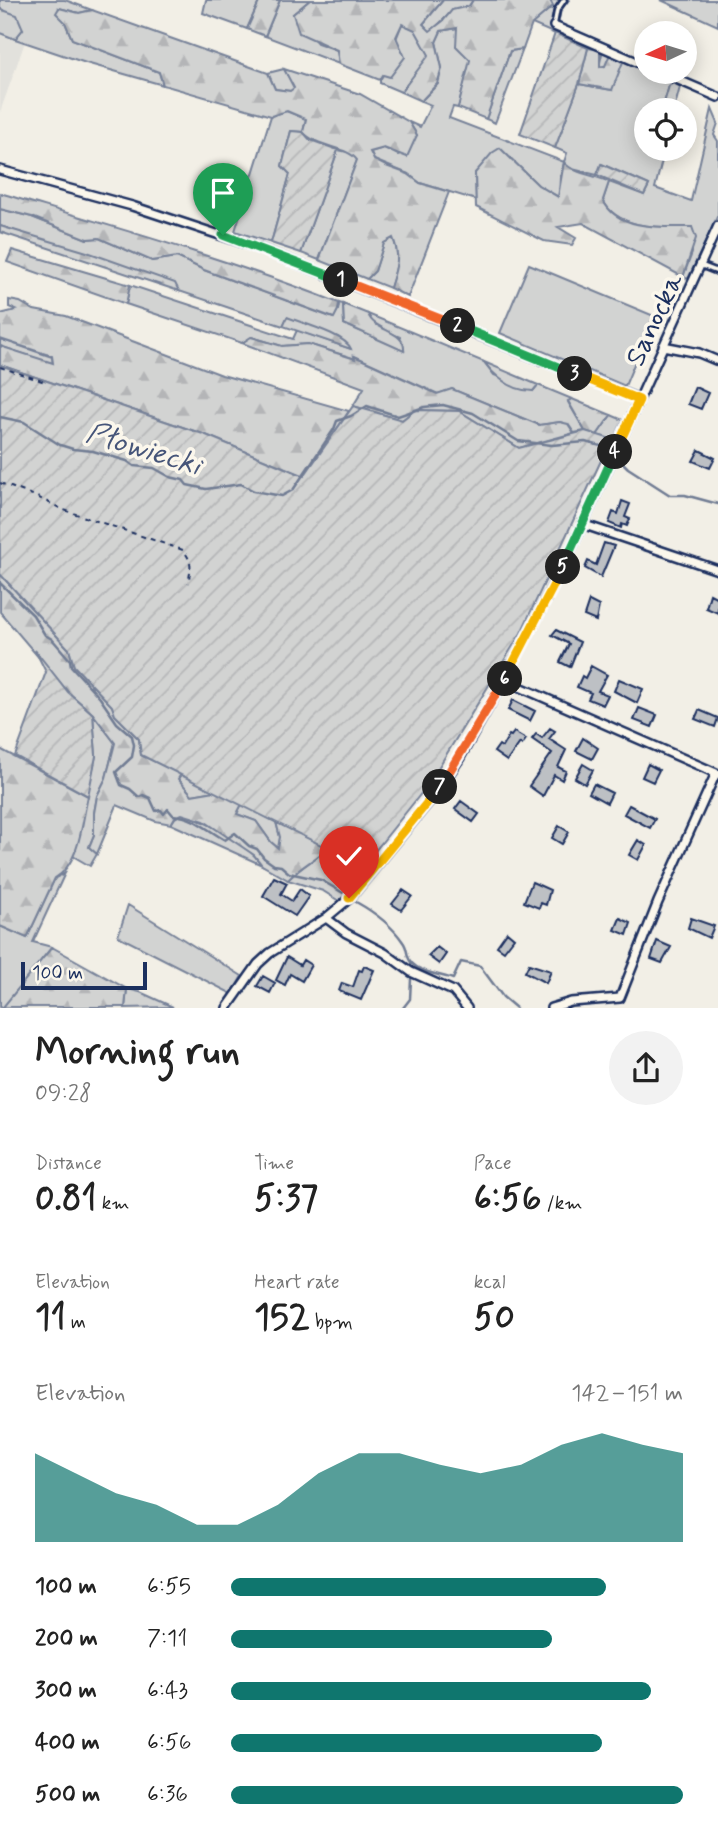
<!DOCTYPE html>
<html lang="en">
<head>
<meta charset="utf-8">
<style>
  body { margin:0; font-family:Mynerve,sans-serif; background:#f2f2f2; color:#222; height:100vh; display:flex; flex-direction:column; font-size:26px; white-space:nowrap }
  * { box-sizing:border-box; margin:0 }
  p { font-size:23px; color:#767676 }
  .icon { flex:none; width:38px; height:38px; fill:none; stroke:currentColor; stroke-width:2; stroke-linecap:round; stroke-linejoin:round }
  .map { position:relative; height:1008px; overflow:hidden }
  .panel { display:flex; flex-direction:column; background:#fff; flex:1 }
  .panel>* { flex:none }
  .needle { width:46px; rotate:266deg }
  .controls { position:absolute; left:634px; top:21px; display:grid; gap:14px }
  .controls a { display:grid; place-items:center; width:63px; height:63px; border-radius:50%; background:#fff; box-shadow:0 4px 18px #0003; font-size:35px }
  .scale { position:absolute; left:21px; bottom:18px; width:126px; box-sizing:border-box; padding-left:7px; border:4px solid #1b2f5e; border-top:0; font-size:19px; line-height:24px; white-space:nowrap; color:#1b2f5e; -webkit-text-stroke:5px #fbf7ec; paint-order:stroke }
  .pin { position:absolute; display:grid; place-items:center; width:60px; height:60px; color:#fff; margin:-72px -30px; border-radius:50% 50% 50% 0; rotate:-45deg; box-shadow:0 0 7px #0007 }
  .pin .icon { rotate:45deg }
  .km { position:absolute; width:35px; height:35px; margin:-18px; border-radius:50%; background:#222; color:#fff; font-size:19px; line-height:35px; text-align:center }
  .round { display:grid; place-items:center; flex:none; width:74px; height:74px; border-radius:37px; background:#f2f2f2 }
  .summary { display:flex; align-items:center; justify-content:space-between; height:119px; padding:0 35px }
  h1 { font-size:38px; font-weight:700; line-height:52px }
  .figures { display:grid; grid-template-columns:repeat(3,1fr); gap:10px; height:119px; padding:7px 35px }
  .figures div { display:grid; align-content:center }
  .figures b { font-size:35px; font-weight:700 }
  .figures small { font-size:19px; font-weight:400 }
  .figures p { font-size:19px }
  .chart { height:196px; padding:14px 35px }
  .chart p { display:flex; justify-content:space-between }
  .chart svg { width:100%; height:126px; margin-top:7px; fill:#0f766e; opacity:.7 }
  ul { padding:0 35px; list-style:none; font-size:23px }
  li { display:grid; grid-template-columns:112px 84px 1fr; align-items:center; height:52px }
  li i { height:18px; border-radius:9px; background:#0f766e }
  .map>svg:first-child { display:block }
</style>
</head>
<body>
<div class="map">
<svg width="718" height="1008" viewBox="0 0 718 1008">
  <defs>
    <pattern id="forest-firs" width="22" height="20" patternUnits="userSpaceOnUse" patternTransform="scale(1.75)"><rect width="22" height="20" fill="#d2d3d2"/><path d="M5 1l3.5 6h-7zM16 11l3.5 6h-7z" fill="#b4b5b7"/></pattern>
    <pattern id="garden-furrows" width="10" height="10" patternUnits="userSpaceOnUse" patternTransform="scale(1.75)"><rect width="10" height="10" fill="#d2d3d2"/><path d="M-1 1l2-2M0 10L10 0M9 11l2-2" fill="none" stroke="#b4b5b7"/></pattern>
  </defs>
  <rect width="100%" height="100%" fill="#f2efe6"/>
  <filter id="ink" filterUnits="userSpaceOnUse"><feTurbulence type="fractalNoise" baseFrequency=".0143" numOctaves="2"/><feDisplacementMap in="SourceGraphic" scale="14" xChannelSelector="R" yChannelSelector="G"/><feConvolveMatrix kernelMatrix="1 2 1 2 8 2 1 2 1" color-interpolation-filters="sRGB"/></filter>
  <g filter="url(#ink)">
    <path fill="#e2e1dc" d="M0,33L25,42L0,112Z"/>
    <path fill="#d2d3d2" stroke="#768198" stroke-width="2" d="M0,0H65L92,10L79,13L59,8L72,39L159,72L163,85L86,63L15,39L23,29L4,10L0,9Z
      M206,0H260L247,29L203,13Z
      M280,0H310L293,14L317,43L337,50L339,64L265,36Z
      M443,0H473L469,6C447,11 447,18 430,32L423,24Z
      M550,0H569L561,10L558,23L646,61V72H671L685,78L680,87L674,83L669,86L662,110H646V149H665L655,188L691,201L712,109L718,123L714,135L718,141V215L688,279L683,277L692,253V227C664,227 617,231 603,200L609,182L644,195L649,185L602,164L597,175L568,168L564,163L560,177L559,197L538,185L500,148L475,173L476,200L420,183L408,174L374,160L370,152L384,148L398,155L417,135L409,122L420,127L431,105L421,101L438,84L442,68L436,42L441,31L457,28L471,60L458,108L453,107L449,118L564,162L567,153L555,148L579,84L612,90L605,66L599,67L602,54L600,50L588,48L532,24L553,6Z
      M661,0H718V26Z
      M402,24L415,29L430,55L401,92L380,83V80Z
      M523,49L495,123L486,119L510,51Z
      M284,69L295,88L291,91L275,89L268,73Z
      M286,111L306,119L303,132L291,131L282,166L290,174L271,243L235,231L271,116Z
      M338,150L352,153L357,160L319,260L301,253Z
      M0,209L32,217L87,239L99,238L152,261L177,257L204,270L333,318L338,310L339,303L343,304L344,324L404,350L400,337C388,332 373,328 368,314L484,362L494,375L533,391L538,385L572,399L568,402L585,431L574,433L568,425L560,422L539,425L452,389L438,394L355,356L356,359L308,344L282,346L252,337L242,343L126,304L130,285L293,339L297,330L351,349L338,337L287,318L283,326L179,291L174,283L0,226Z
      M393,238C401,257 396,269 390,288L367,279L375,271L384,243Z
      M529,264L654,316L625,386L500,333Z
      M0,339L52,357L53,364L0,346Z
      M611,415L623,420L614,440L597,435Z
      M93,714L115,743L106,778L97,796L94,813V835L89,847L97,854L90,866L73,856L96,756Z
      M181,774L215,791L192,795L178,779Z
      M242,804L276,822L280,837L279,849L271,842L256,821L236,814Z
      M182,814C210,823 244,840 262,865L171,824L175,818Z
      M328,848L363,866L366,871L339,901L323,891L288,880C301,866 315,860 328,848Z
      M65,873L33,942L52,947L3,1008L0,1007V926L27,938L55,878Z
      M128,905L242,976L232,994L118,936Z
      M127,989L140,992L173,1007L125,1008Z"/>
    <path fill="url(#forest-firs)" stroke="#768198" stroke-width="2" d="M260,0H280L265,36L247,29Z
      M310,0H443L423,24L430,31L443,21L452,10L469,6L473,0H550L553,6L532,24L523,49L510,51L486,119L458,108L470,60L456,46L457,28L441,31L436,42L442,68L437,84L421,101L401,92L429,55L415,30L402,24L396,37L405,57L390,77L383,75L380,80L339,64L337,50L299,33L293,14Z
      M59,8L79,13L92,10L268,73L275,89L290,91L294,88L284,69L360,94L409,122L417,135L407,157L384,148L370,152L374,160L386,166L408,174L420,183L449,192L408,297L390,288C396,269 401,257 393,238L384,243L375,271L367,279L319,260L357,160C347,146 317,148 303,132L306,119L287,111L271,116L163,85L159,72L72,39L65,22L56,13Z
      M0,9L17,15L23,29L15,39L0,33Z
      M588,48L600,50V67L605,66L610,54L624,59L612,90L579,84Z
      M674,83L680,87L674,110H662L669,86Z
      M500,148L538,185L558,197L564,162C573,174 596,175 609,182L603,200C617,231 664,227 692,227L696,238L683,277L583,223L558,227L576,238L572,245L544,241L476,207L475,173L492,153Z
      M0,193C114,227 228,259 339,303L338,310L334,318L204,270L177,257L152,261L99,238L87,239L32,217L0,209Z
      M0,226L87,252L175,283L179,291L0,232Z
      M12,250L130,285L126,304L7,262Z
      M9,300L20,302L34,310L66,316L222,375L349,411L305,476L206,435L0,365V346L53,363L52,356L0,339V314L16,310L9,307Z
      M343,304L368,314C374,332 406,330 404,351L344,324Z
      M287,317C302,323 346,335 351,349L283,326Z
      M251,337L282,346L308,344L355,359L354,356L437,394L452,389L539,425L560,422L568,424L574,433L519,448L459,411L415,410L402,420L353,406L364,388L242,343Z
      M484,362L538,385L533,391C512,391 497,379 484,362Z
      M572,399L611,415L597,435L585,431L568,401Z
      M0,574L69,649L74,666L112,706L115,715L139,739L141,755L181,774L178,779L192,795L215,791L242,804L237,814L256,821L271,842L278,848L280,837L276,822L328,848C315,860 301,866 288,880L262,865L254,855L204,821L182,814L175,817L171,824L155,821L117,805L97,854L89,847L94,835V813L97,796L106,778L115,743L93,714L68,692L0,612Z
      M0,749L88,796C82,822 80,864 55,878L27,938L0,926Z
      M52,947L127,989L125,1007H3Z"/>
    <path fill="url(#garden-furrows)" stroke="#768198" stroke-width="2" d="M555,33L588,48L579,84L555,148L520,134Z
      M291,131L303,132L310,140L338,150L301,253L271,243L290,174L282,166Z
      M601,164L649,185L644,195L597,175Z
      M0,365L206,435L304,476L353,406L402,420L415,410L459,411L519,448L585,431L611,439L521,633L427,786L363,866L141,755L139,739L115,715L112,706L74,666L69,649L0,574Z
      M35,650L68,692L93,714L96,756L88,796L15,756L46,672Z"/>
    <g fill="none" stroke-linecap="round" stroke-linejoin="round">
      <path stroke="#707b93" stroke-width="2.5" d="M0,417L24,422L60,445L73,449L93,451L127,461L134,466L154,468L170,477L183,480L187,485L206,489L241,484L254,491L282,496L293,490L334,429L337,421L351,416L367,406L398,416L424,407L443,405L473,413L518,441L552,445L585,442L605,447
        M620,460L628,468L670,495H685L718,504
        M0,583L33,615L45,635L52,639L70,660L71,666L100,698L117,723L132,736L134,745L132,757L116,772L121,785L130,789L139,797L143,795L150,798L156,811L161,810L164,814L168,809L173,815C196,817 205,829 225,840L235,833L249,846L257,849L264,858L274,865L281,866L289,873L321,880L343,893
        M356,902C374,912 391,924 403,942C408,948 406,957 411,962C418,972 442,975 453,979L461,962L480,966L503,997L516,1008
        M403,1008L410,999L411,979"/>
    </g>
    <path fill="#bdc0c4" stroke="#1b2f5e" stroke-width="2" d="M695,387L708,393L701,409L688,404Z
      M699,450L715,458L710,468L693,461Z
      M622,501L630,504L625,517L630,519L627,526L622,524L621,528L609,523L613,512L618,514Z
      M604,543L614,546L601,577L585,568L588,561L596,565Z
      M710,594L718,598V613L706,608Z
      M589,601L599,606L596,621L584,616Z
      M556,630L580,642L570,667L560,662L569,644L552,635Z
      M591,666L607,675L598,691L608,695L603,705L588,699L591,693L577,687L582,676L585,678Z
      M619,679L643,689L637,703L614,691Z
      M513,700L535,711L530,721L508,710Z
      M639,708L657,715L652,727L634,720Z
      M699,710L718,718L715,727L695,719Z
      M550,728L555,731L549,739L566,750L558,767L566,771L562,780L554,775L543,796L529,786L552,753L532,739L536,734L542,738Z
      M514,732L526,739L522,745L520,743L507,761L494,752L499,745L502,747L509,735L511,736Z
      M583,738L598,748L592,759L576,751Z
      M583,764L593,770L585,784L575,778Z
      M648,764L659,770L653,782L642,777Z
      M594,784L612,793L607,803L589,793Z
      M461,801L479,814L473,822L455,809Z
      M629,805L655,819L650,828L624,814Z
      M559,826L569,832L562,844L552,838Z
      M638,840L646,845L638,860L629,855Z
      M274,877L287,883L281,894L292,901L300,889L309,896L295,916L263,896Z
      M532,882L550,890L546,905L541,903L539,908L524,902Z
      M403,890L412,896L401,910L392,904Z
      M620,918L631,923L627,935L615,930Z
      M691,918L714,926L709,938L688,928Z
      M507,932L514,938L504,951L497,946Z
      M657,941L671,947L662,963L651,959Z
      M437,947L446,954L439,964L428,956Z
      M287,957L300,965L303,960L311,965L302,981L290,974L285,985L276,980Z
      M529,964L551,971L546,983L525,972Z
      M364,966L374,970L361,1000L339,991L342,983L353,987L359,970L362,971Z
      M263,976L275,983L270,993L257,986Z"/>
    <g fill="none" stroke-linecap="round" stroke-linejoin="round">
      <defs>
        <path id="lane" d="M554,26L557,10L564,0
          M700,265L718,272"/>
        <path id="street" d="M554,26L646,66
          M660,72L718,97
          M0,170L132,206L259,248L639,399
          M663,346L699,353L718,361
          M582,524L718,570
          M504,680L716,773
          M326,918L346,933L385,953L411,972L453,991L467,1008
          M227,1008L258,964L270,953L326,918L350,898L437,792L458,761L504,680L568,556L718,226
          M551,1008L571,1002L620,998L658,902L716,773L718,774"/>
      </defs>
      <use href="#lane" stroke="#1b2f5e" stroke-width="9"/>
      <use href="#street" stroke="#1b2f5e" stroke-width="12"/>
      <path stroke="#1b2f5e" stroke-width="2" stroke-dasharray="5 5" stroke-linecap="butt" d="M0,367L45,382
        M0,483L35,496L64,510L183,550C193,562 191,569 188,583"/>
      <use href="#lane" stroke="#fbf7ec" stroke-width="3.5"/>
      <use href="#street" stroke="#fbf7ec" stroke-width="7"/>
    </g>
  </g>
  <g fill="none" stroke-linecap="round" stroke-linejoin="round" filter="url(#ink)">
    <defs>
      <path id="split-1" d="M223,235L341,280"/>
      <path id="split-2" d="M341,280L458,326"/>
      <path id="split-3" d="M458,326L575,374"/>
      <path id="split-4" d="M575,374L639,400L615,452"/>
      <path id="split-5" d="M563,567L615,452"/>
      <path id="split-6" d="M505,679L563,567"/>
      <path id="split-7" d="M440,787L505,679"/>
      <path id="split-8" d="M349,898L440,787"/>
    </defs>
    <use href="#split-1" stroke="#fff" stroke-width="14"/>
    <use href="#split-2" stroke="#fff" stroke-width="14"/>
    <use href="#split-3" stroke="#fff" stroke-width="14"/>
    <use href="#split-4" stroke="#fff" stroke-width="14"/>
    <use href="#split-5" stroke="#fff" stroke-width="14"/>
    <use href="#split-6" stroke="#fff" stroke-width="14"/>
    <use href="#split-7" stroke="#fff" stroke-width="14"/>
    <use href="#split-8" stroke="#fff" stroke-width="14"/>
    <use href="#split-1" stroke="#22a559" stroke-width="9"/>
    <use href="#split-2" stroke="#f0652b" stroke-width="9"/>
    <use href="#split-3" stroke="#22a559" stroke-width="9"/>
    <use href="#split-4" stroke="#f5b400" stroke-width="9"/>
    <use href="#split-5" stroke="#22a559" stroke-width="9"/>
    <use href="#split-6" stroke="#f5b400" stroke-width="9"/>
    <use href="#split-7" stroke="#f0652b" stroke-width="9"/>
    <use href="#split-8" stroke="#f5b400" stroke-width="9"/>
  </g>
  <g text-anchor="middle" stroke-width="7" stroke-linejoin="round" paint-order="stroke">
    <g font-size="28" fill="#1b2f5e" stroke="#fbf7ec">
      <text transform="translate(653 319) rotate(-65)" y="10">Sanocka</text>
    </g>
    <g font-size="30" font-style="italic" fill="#465579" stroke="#fbf7ec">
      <text transform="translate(144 448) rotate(17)" y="10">Płowiecki</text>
    </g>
  </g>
</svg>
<div class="controls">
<a><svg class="needle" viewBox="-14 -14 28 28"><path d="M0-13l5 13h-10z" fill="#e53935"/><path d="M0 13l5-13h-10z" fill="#767676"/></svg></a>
<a><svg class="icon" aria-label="locate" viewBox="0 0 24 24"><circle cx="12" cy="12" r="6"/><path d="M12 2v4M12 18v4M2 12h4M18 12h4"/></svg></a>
</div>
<div class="scale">100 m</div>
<div class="pin" style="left:223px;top:235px;background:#1e9e55"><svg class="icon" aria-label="arrive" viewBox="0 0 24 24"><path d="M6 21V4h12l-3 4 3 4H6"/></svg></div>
<div class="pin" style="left:349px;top:898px;background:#d93025"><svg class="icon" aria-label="check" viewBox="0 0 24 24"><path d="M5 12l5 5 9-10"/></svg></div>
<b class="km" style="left:341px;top:280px">1</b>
<b class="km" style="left:458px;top:326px">2</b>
<b class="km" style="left:575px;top:374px">3</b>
<b class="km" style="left:615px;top:452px">4</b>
<b class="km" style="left:563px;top:567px">5</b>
<b class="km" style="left:505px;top:679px">6</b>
<b class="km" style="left:440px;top:787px">7</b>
</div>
<section class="panel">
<div class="summary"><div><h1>Morning run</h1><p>09:28</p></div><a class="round"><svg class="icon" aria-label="share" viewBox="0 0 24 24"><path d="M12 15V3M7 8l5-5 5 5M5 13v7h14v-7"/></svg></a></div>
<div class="figures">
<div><p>Distance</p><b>0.81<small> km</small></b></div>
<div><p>Time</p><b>5:37</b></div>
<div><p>Pace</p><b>6:56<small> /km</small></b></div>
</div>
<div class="figures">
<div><p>Elevation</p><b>11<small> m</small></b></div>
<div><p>Heart rate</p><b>152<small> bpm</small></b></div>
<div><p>kcal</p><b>50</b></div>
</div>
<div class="chart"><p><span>Elevation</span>142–151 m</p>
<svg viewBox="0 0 160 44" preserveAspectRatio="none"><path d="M0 44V13L10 20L20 27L30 31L40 38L50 38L60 31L70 20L80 13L90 13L100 17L110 20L120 17L130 10L140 6L150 10L160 13V44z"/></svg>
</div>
<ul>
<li><b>100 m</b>6:55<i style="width:83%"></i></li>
<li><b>200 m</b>7:11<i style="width:71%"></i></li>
<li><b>300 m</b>6:43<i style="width:93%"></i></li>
<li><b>400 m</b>6:56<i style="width:82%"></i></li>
<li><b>500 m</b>6:36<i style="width:100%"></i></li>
</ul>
</section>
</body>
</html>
